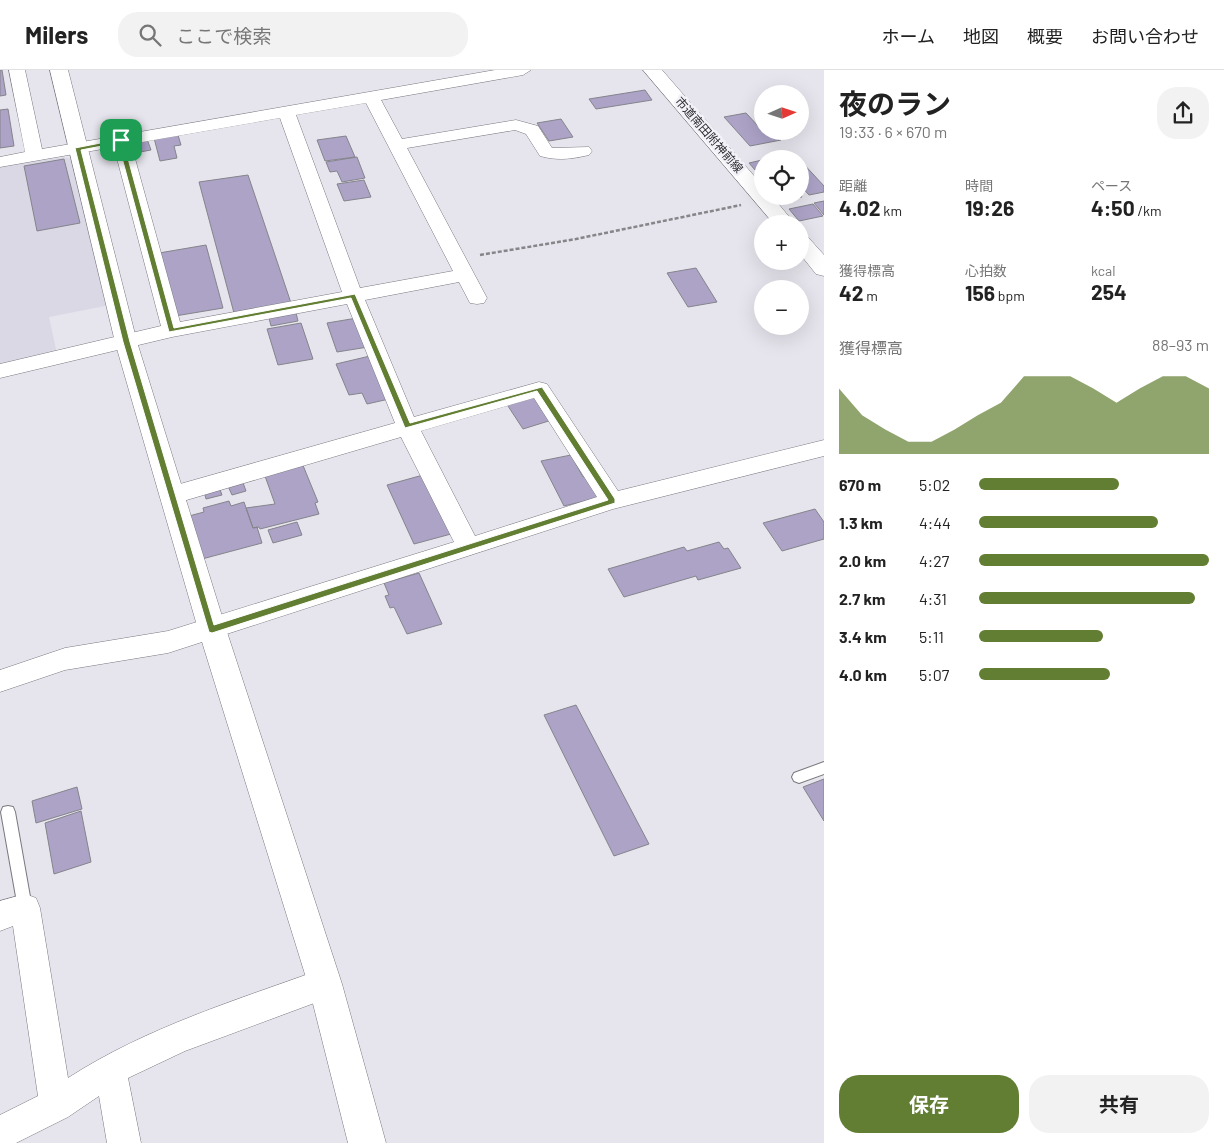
<!DOCTYPE html>
<html lang="ja">
<head>
<meta charset="utf-8">
<style>
  body { margin:0; font-family:Barlow,"Noto Sans JP",sans-serif; background:#f2f2f2; color:#222; height:100vh; display:flex; flex-direction:column; font-size:19px; white-space:nowrap }
  * { box-sizing:border-box; margin:0 }
  p { font-size:16px; color:#767676 }
  .icon { flex:none; width:28px; height:28px; fill:none; stroke:currentColor; stroke-width:2; stroke-linecap:round; stroke-linejoin:round }
  .map { position:relative; flex:1; overflow:hidden }
  .drawer { display:flex; flex-direction:column; background:#fff; width:400px }
  .drawer>* { flex:none }
  .needle { width:32px; rotate:87deg }
  .tools { position:absolute; left:754px; top:15px; display:grid; gap:10px }
  .tools a { display:grid; place-items:center; width:55px; height:55px; border-radius:50%; background:#fff; box-shadow:0 5px 20px #0002; font-size:25px }
  .pin { position:absolute; display:grid; place-items:center; width:42px; height:42px; color:#fff; margin:-21px; border-radius:10px; box-shadow:0 2px 8px #0006 }
  .round { display:grid; place-items:center; flex:none; width:52px; height:52px; border-radius:20px; background:#f2f2f2 }
  .head { display:flex; align-items:center; justify-content:space-between; height:85px; padding:0 15px }
  h1 { font-size:28px; font-weight:700; line-height:38px }
  .metrics { display:grid; grid-template-columns:repeat(3,1fr); gap:8px; height:85px; padding:5px 15px }
  .metrics div { display:grid; align-content:center }
  .metrics b { font-size:21px; font-weight:700 }
  .metrics small { font-size:14px; font-weight:400 }
  .metrics p { font-size:14px }
  .chart { height:140px; padding:10px 15px }
  .chart p { display:flex; justify-content:space-between }
  .chart svg { width:100%; height:90px; margin-top:5px; fill:#627e32; opacity:.7 }
  .cta { display:flex; gap:10px; margin-top:auto; padding:10px 15px }
  .cta a { flex:1; height:58px; border-radius:20px; background:#627e32; color:#fff; font-size:20px; font-weight:700; line-height:58px; text-align:center }
  .cta a+a { background:#f2f2f2; color:#222 }
  ul { padding:0 15px; list-style:none; font-size:16px }
  li { display:grid; grid-template-columns:80px 60px 1fr; align-items:center; height:38px }
  li i { height:12px; border-radius:6px; background:#627e32 }
  header { display:flex; align-items:center; gap:30px; box-sizing:border-box; height:70px; padding:0 25px; background:#fff; border-bottom:1px solid #e0e0e0 }
  header strong { font-size:24px }
  nav { display:flex; gap:28px; margin-inline-start:auto; font-size:18px }
  .search { width:350px; height:45px; background:#f2f2f2; display:flex; align-items:center; gap:12px; box-sizing:border-box; padding:0 18px; border-radius:20px; color:#767676; font-size:19px }
  main { display:flex; flex:1; min-height:0 }
  .map>svg:first-child { display:block }
</style>
</head>
<body>
<header>
<strong>Milers</strong>
<div class="search"><svg class="icon" aria-label="search" viewBox="0 0 24 24"><circle cx="10" cy="10" r="6"/><path d="M15 15l6 6"/></svg>ここで検索</div>
<nav><a>ホーム</a><a>地図</a><a>概要</a><a>お問い合わせ</a></nav>
</header>
<main>
<div class="map">
<svg width="824" height="1073" viewBox="0 0 824 1073">
  <rect width="100%" height="100%" fill="#e6e4ec"/>
  <path fill="#dbd8e6" d="M64,87L71,89L110,235L49,247L57,284L0,295V97Z"/>
  <path fill="#aca3c7" stroke="#85848b" d="M0,0H2L6,25L0,26Z
    M645,20L652,30L596,39L589,29Z
    M8,39L14,76L0,78V40Z
    M746,43L760,58L762,57V61H771L781,70L750,76L724,47Z
    M561,49L573,67L549,71L537,53Z
    M178,65L181,75L174,76L177,88L160,91L154,68Z
    M346,66L355,87L325,91L317,70Z
    M147,69L151,80L129,84L126,73Z
    M794,84L799,89L775,88Z
    M357,87L365,108L342,112L337,101L330,102L326,92Z
    M64,89L80,153L37,161L24,96Z
    M762,90V108L749,93Z
    M800,90L824,116V122L809,125L800,115Z
    M248,105L291,233L234,243L199,112Z
    M364,110L371,127L344,131L337,114Z
    M800,124L802,127L782,131L778,126H800Z
    M824,131V145L814,133Z
    M813,134L823,146L799,151L789,139Z
    M206,175L223,238L175,246L159,183Z
    M696,198L717,232L688,237L667,203Z
    M296,243L298,251L271,256L269,248Z
    M357,248L368,277L337,282L327,253Z
    M301,253L313,289L278,295L267,259Z
    M370,286L389,329L367,334L362,323L349,325L336,294Z
    M537,324L555,349L523,359L506,333Z
    M571,385L583,407L589,406L601,427L564,436L541,391Z
    M302,393L318,432L315,433L319,444L260,459L259,457L253,458L246,438L275,434L265,406Z
    M423,405L451,464L414,474L387,415Z
    M242,410L246,421L232,425L227,414Z
    M219,417L222,425L206,429L204,421Z
    M229,431L231,436L244,432L253,458L257,457L262,473L202,489L189,446L204,442L203,438Z
    M815,439L824,452V469L782,481L763,453Z
    M297,452L302,465L273,473L268,460Z
    M719,472L724,479L728,478L741,498L698,510L696,506L624,527L608,499L684,477L687,481Z
    M419,503L442,554L407,564L394,537L390,538L385,526L389,525L384,513Z
    M576,635L649,774L614,786L544,645Z
    M824,709V751L803,717Z
    M77,717L82,739L36,753L32,731Z
    M81,741L91,792L54,804L45,753Z"/>
  <g fill="none" stroke-linecap="round" stroke-linejoin="round">
    <defs>
      <path id="lane" d="M824,692V704L799,713L794,711L792,707L794,703Z
        M8,736L13,737L15,742L32,838L30,843L25,845L20,843L18,838L1,742L3,737Z"/>
      <path id="street" d="M9,0H25L42,79L495,0H531L523,5L381,30L402,69L516,50L538,56L552,78L589,77L592,81L589,85C572,89 557,91 540,86L526,64L515,60L407,78L487,228L484,233L477,234L470,233L459,212L365,230L414,347L539,312L547,314L618,421L824,370V386L613,439L168,583L65,600L0,622V600L65,578L168,561L454,472L401,367L173,434L165,431L161,425L165,419L173,416L395,353L347,234L172,267L0,308V294L161,256L114,77L0,97V87L25,82ZM366,33L453,201L360,218L296,45ZM280,48L342,222L180,252L131,74ZM534,328L597,427L475,466L421,361Z
        M25,824L36,828L40,838L68,1008C147,957 237,930 325,898L336,903L341,914L336,925L185,981L128,1008L141,1073H107L99,1026L68,1047L16,1073H0V1045L38,1026L13,856L0,861V831Z"/>
      <path id="secondary" d="M50,0H68L137,272L226,559L342,914L386,1073H348L308,914L198,559L115,272Z
        M643,0H662L762,115V126H772L795,154H774Z
        M800,165L807,166L824,185V206L816,204L800,184Z"/>
    </defs>
    <use href="#lane" stroke="#7a787f" stroke-width="2"/>
    <use href="#street" stroke="#7a787f" stroke-width="1"/>
    <use href="#secondary" stroke="#7a787f" stroke-width="1"/>
    <path stroke="#86858a" stroke-width="2.5" stroke-dasharray="4 2" stroke-linecap="butt" d="M480,185L576,169L741,135"/>
    <use href="#lane" fill="#fff" fill-rule="evenodd"/>
    <use href="#street" fill="#fff" fill-rule="evenodd"/>
    <use href="#secondary" fill="#fff" fill-rule="evenodd"/>
  </g>
  <path fill="#627e32" stroke="#fff" fill-rule="evenodd" d="M121,69L123,70L174,258L355,224L410,353L542,317L615,429V433L212,563L209,562L123,272L75,78ZM118,73L169,262L351,228L405,358L537,321L608,430L214,555L130,272L81,80Z"/>
  <g text-anchor="middle" stroke-width="5" stroke-linejoin="round" paint-order="stroke">
    <g font-size="12" fill="#2a292c" stroke="#f3f2f9">
      <text transform="translate(709 65) rotate(49)" y="4">市道南田附神前線</text>
    </g>
  </g>
</svg>
<div class="tools">
<a><svg class="needle" viewBox="-14 -14 28 28"><path d="M0-13l5 13h-10z" fill="#e53935"/><path d="M0 13l5-13h-10z" fill="#767676"/></svg></a>
<a><svg class="icon" aria-label="locate" viewBox="0 0 24 24"><circle cx="12" cy="12" r="6"/><path d="M12 2v4M12 18v4M2 12h4M18 12h4"/></svg></a>
<a>+</a>
<a>−</a>
</div>
<div class="pin" style="left:121px;top:70px;background:#1e9e55"><svg class="icon" aria-label="arrive" viewBox="0 0 24 24"><path d="M6 21V4h12l-3 4 3 4H6"/></svg></div>
</div>
<section class="drawer">
<div class="head"><div><h1>夜のラン</h1><p>19:33 · 6 × 670 m</p></div><a class="round"><svg class="icon" aria-label="share" viewBox="0 0 24 24"><path d="M12 15V3M7 8l5-5 5 5M5 13v7h14v-7"/></svg></a></div>
<div class="metrics">
<div><p>距離</p><b>4.02<small> km</small></b></div>
<div><p>時間</p><b>19:26</b></div>
<div><p>ペース</p><b>4:50<small> /km</small></b></div>
</div>
<div class="metrics">
<div><p>獲得標高</p><b>42<small> m</small></b></div>
<div><p>心拍数</p><b>156<small> bpm</small></b></div>
<div><p>kcal</p><b>254</b></div>
</div>
<div class="chart"><p><span>獲得標高</span>88–93 m</p>
<svg viewBox="0 0 160 44" preserveAspectRatio="none"><path d="M0 44V12L10 25L20 32L30 38L40 38L50 32L60 25L70 19L80 6L90 6L100 6L110 12L120 19L130 12L140 6L150 6L160 12V44z"/></svg>
</div>
<ul>
<li><b>670 m</b>5:02<i style="width:61%"></i></li>
<li><b>1.3 km</b>4:44<i style="width:78%"></i></li>
<li><b>2.0 km</b>4:27<i style="width:100%"></i></li>
<li><b>2.7 km</b>4:31<i style="width:94%"></i></li>
<li><b>3.4 km</b>5:11<i style="width:54%"></i></li>
<li><b>4.0 km</b>5:07<i style="width:57%"></i></li>
</ul>
<div class="cta"><a>保存</a><a>共有</a></div>
</section>
</main>
</body>
</html>
